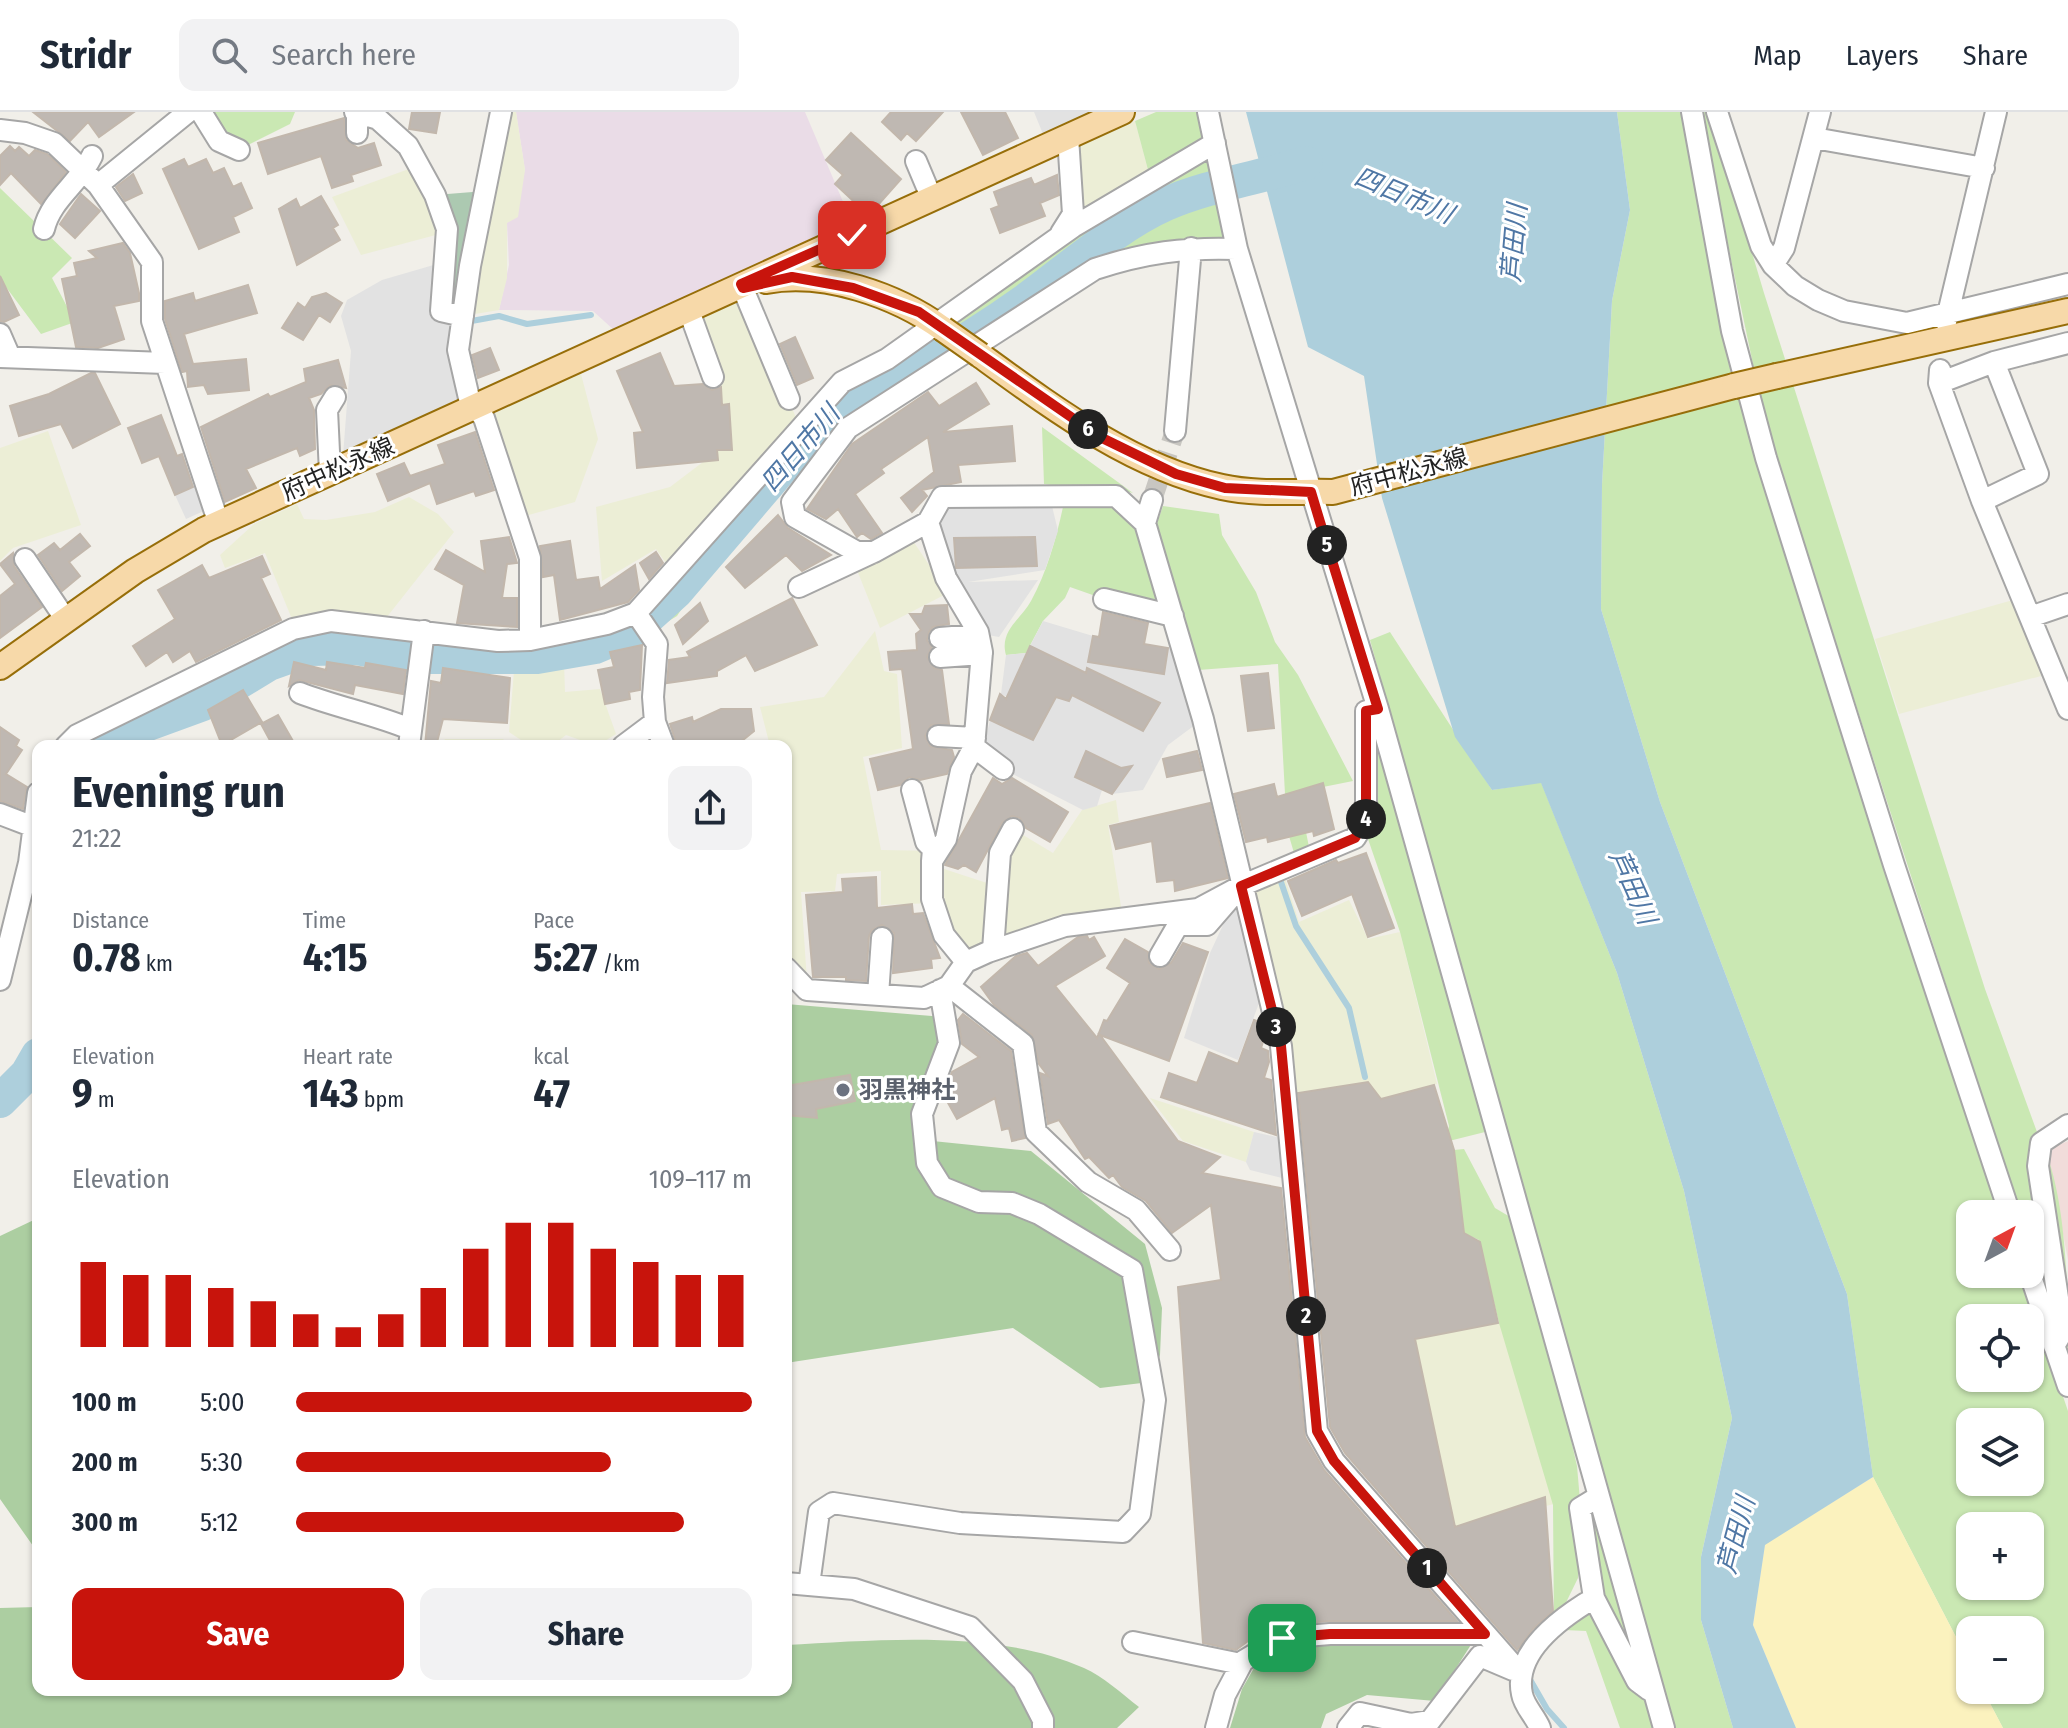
<!DOCTYPE html>
<html lang="en">
<head>
<meta charset="utf-8">
<style>
  body { margin:0; font-family:"Fira Sans Condensed","Noto Sans JP",sans-serif; background:#f2f2f3; color:#1f2937; height:100vh; display:flex; flex-direction:column; font-size:30px; white-space:nowrap }
  * { box-sizing:border-box; margin:0 }
  p { font-size:26px; color:#747a83 }
  .icon { flex:none; width:44px; height:44px; fill:none; stroke:currentColor; stroke-width:2; stroke-linecap:round; stroke-linejoin:round }
  .map { position:relative; flex:1; overflow:hidden }
  .details { position:absolute; left:32px; top:628px; width:760px; height:956px; display:flex; flex-direction:column; background:#fff; border-radius:16px; box-shadow:0 2px 6px #0004 }
  .details>* { flex:none }
  .needle { width:52px; rotate:41deg }
  .fabs { position:absolute; left:1956px; top:1088px; display:grid; gap:16px }
  .fabs a { display:grid; place-items:center; width:88px; height:88px; border-radius:16px; background:#fff; box-shadow:0 2px 6px #0004; font-size:40px }
  .pin { position:absolute; display:grid; place-items:center; width:68px; height:68px; color:#fff; margin:-34px; border-radius:16px; box-shadow:0 4px 12px #0006 }
  .km { position:absolute; width:40px; height:40px; margin:-20px; border-radius:50%; background:#222; color:#fff; font-size:22px; line-height:40px; text-align:center }
  .round { display:grid; place-items:center; flex:none; width:84px; height:84px; border-radius:16px; background:#f2f2f3 }
  .headline { display:flex; align-items:center; justify-content:space-between; height:136px; padding:0 40px }
  h1 { font-size:44px; font-weight:700; line-height:60px }
  .figures { display:grid; grid-template-columns:repeat(3,1fr); gap:12px; height:136px; padding:8px 40px }
  .figures div { display:grid; align-content:center }
  .figures b { font-size:40px; font-weight:700 }
  .figures small { font-size:22px; font-weight:400 }
  .figures p { font-size:22px }
  .chart { height:224px; padding:16px 40px }
  .chart p { display:flex; justify-content:space-between }
  .chart svg { width:100%; height:144px; margin-top:8px; stroke:#c8140c; stroke-width:6 }
  .primary-button { display:flex; gap:16px; margin-top:auto; padding:16px 40px }
  .primary-button a { flex:1; height:92px; border-radius:16px; background:#c8140c; color:#fff; font-size:32px; font-weight:700; line-height:92px; text-align:center }
  .primary-button a+a { background:#f2f2f3; color:#1f2937 }
  ul { padding:0 40px; list-style:none; font-size:26px }
  li { display:grid; grid-template-columns:128px 96px 1fr; align-items:center; height:60px }
  li i { height:20px; border-radius:10px; background:#c8140c }
  header { display:flex; align-items:center; gap:48px; box-sizing:border-box; height:112px; padding:0 40px; background:#fff; border-bottom:2px solid #e0e1e3 }
  header strong { font-size:38px }
  nav { display:flex; gap:44px; margin-inline-start:auto; font-size:28px }
  .search { width:560px; height:72px; background:#f2f2f3; display:flex; align-items:center; gap:20px; box-sizing:border-box; padding:0 28px; border-radius:16px; color:#747a83; font-size:30px }
  .map>svg:first-child { display:block }
</style>
</head>
<body>
<header>
<strong>Stridr</strong>
<div class="search"><svg class="icon" aria-label="search" viewBox="0 0 24 24"><circle cx="10" cy="10" r="6"/><path d="M15 15l6 6"/></svg>Search here</div>
<nav><a>Map</a><a>Layers</a><a>Share</a></nav>
</header>
<div class="map">
<svg width="2068" height="1616" viewBox="0 0 2068 1616">
  <rect width="100%" height="100%" fill="#f1efe9"/>
  <path fill="#f1dcda" d="M2068,1029V1148L2047,1038Z"/>
  <path fill="#eadce7" d="M516,0H805L852,111L615,219L593,199L499,198L509,153L507,111L525,58Z"/>
  <path fill="#eceed6" d="M501,0H516L525,58L518,105L507,111V166L499,198L463,204Z
    M1135,9L1151,69L1073,102L1069,39Z
    M417,54L447,120L361,143L332,85Z
    M747,186L801,318L673,461L656,437L602,469L596,395L670,375L732,328L693,210Z
    M581,262L598,327L575,390L518,406L484,306Z
    M48,319L81,413L13,436L0,449V336Z
    M409,385L438,402L454,420L379,515L296,517L265,441L225,456L220,443L254,412L297,392L304,407L326,408L375,400Z
    M913,429L948,481L880,516L857,458Z
    M2013,488L2041,564L1899,602L1875,527Z
    M875,519L884,559L897,562L902,636L863,645L881,738L938,739L933,791L881,793V759L837,762L835,779L801,780L808,884L786,856V634H770L760,595L824,585Z
    M564,550L565,580L600,577L616,622L597,634L566,623L552,634H530L509,620L514,559Z
    M445,627H503L509,634H441Z
    M1116,688L1119,710L1108,713L1123,807L993,838L1013,717L1053,741L1082,698Z
    M941,756L987,771L983,836L965,838L958,828L946,802Z
    M1282,757L1299,810L1349,788L1368,827L1400,820L1437,972L1376,989L1368,970L1286,983L1241,774Z
    M1150,986L1254,1020L1246,1050L1183,1029Z
    M1500,1210L1554,1392L1453,1416L1415,1227Z"/>
  <path fill="#cae8b3" fill-rule="evenodd" d="M209,0H295L290,12L248,33L223,27Z
    M1156,0H1208L1237,137L1139,143L848,306L702,466L677,504L649,521L590,546L514,559L449,555L417,559L355,544L311,548L296,517L498,529L636,501L830,285L1151,69L1135,9Z
    M1617,0H1682L1740,279L2001,1102H1970V1162H2021L2068,1299V1616H2003L1983,1578H2030V1518H1970V1552L1873,1365L1847,1182L1660,690L1601,497L1602,373L1612,189L1630,98ZM1970,1206H2030V1266H1970ZM1970,1310H2030V1370H1970ZM1970,1414H2030V1474H1970Z
    M1700,0H1710L1764,181L1985,877L2037,1020C2068,1077 2068,1182 2068,1246L2030,1133V1102H2020L1766,314Z
    M0,76L72,146L52,166L75,210L41,222L0,167Z
    M1042,315L1133,381C1103,372 1075,376 1044,372Z
    M1112,392L1141,415L1170,500L1104,487L1070,475L1065,486L1043,509L1026,541L1006,543C999,519 1021,507 1031,489C1047,460 1056,427 1063,395Z
    M1163,394L1219,402L1222,423L1256,480L1275,530L1298,563L1353,669L1298,680L1311,745L1297,751L1278,687L1285,682L1278,552L1198,558L1156,414Z
    M1390,520L1492,678L1541,670L1617,861L1684,1079L1732,1306L1701,1445V1508L1733,1616H1671L1370,528Z
    M1376,621L1485,1020L1445,1030L1449,1014L1400,820L1368,727Z
    M1464,1037L1495,1096L1522,1112L1577,1354L1581,1400L1598,1385L1664,1616H1620L1586,1519L1564,1518L1594,1486L1581,1407L1578,1466L1554,1515L1553,1393L1499,1211L1479,1128L1464,1121L1454,1038Z"/>
  <path fill="#accea1" d="M786,892L944,905L949,931L913,1027L1031,1039L1145,1132L1162,1196L1160,1243L1150,1270L1100,1276L1013,1216L786,1251Z
    M38,1106V1441L0,1387V1124Z
    M38,1495V1578H786V1533C880,1528 996,1517 1084,1556C1103,1564 1122,1582 1139,1595L1117,1616H0V1496Z
    M1474,1528L1435,1589L1367,1583L1326,1602L1321,1616H1230L1242,1577L1262,1542L1328,1529Z"/>
  <path fill="#fbf2be" d="M1873,1365L1970,1552V1578H1983L2003,1616H1796L1753,1513L1765,1432Z"/>
  <path fill="#acc9b1" d="M485,79L463,204L441,199L447,120L435,83Z"/>
  <path fill="#e2e2e2" fill-rule="evenodd" d="M1034,0H1095L1043,22Z
    M437,152L438,201L463,204L469,286L343,344L351,239L341,204L347,188L382,168Z
    M196,374L206,398L186,407L175,383Z
    M954,393L1052,394L1058,419L1045,458L968,470L1038,468L999,525L988,523L957,472L938,404Z
    M1043,509L1093,524L1089,547L1118,555L1164,562L1168,536L1182,540L1203,607L1168,633L1143,678L1112,682L1128,659L1086,639L1075,665L1102,678L1097,694L1083,698L1003,657L982,642L990,608L1032,628L1045,603L1001,582L1006,543L1026,541L1017,563L1084,560L1030,534ZM1106,565L1159,591L1141,619L1094,594Z
    M1241,774L1266,872L1238,948L1184,926L1210,841Z
    M1254,1020L1290,1028L1294,1069L1250,1058L1246,1050Z"/>
  <path fill="#adcfdc" d="M1246,0H1617L1630,98L1612,189L1602,373L1601,497L1660,690L1847,1182L1873,1365L1765,1433L1753,1513L1796,1616H1733L1701,1508V1445L1732,1306L1684,1079L1617,861L1541,671L1492,678L1455,625L1382,386L1364,264L1308,235Z"/>
  <g fill="none" stroke-linecap="round" stroke-linejoin="round">
    <path stroke="#adcfdc" stroke-width="6" d="M466,210L499,204L527,212L591,203
      M1281,770L1296,814L1349,896L1365,965
      M1528,1564L1547,1597L1564,1616"/>
    <path stroke="#adcfdc" stroke-width="34" d="M88,634L203,592L269,552L311,537L356,536L407,545H537L595,535L633,519L676,480L840,288C905,268 970,228 1026,188C1067,158 1120,112 1166,92C1206,74 1263,65 1306,51
      M0,989L27,962L38,943"/>
  </g>
  <path fill="#bfb8b2" stroke="#c2b7ac" stroke-width="2" d="M33,0H134L99,25L88,10L70,29Z
    M412,0H440L436,21L409,17Z
    M891,0H943L916,29L907,21L901,28L882,10Z
    M961,0H1005L1018,26L983,43Z
    M344,6L346,28L358,36L374,31L381,53L351,63L353,69L332,76L321,44L268,62L258,31Z
    M851,21L901,67L877,94L871,89L863,98L835,72L843,63L826,48Z
    M10,34L15,39L19,35L29,44L35,38L47,42L66,60L41,92L11,61L0,73V44Z
    M184,47L188,55L206,47L213,61L224,56L233,75L241,71L252,96L233,105L239,120L199,137L163,57Z
    M133,62L142,81L125,89L116,75Z
    M1057,63L1059,83L1040,91L1045,104L1000,121L991,97L999,94L994,80L1031,66L1034,73Z
    M81,82L100,99L75,126L60,112Z
    M321,84L338,113L333,116L340,128L297,153L279,97L296,87L300,96Z
    M123,131L130,141L139,181V189L114,194L124,227L98,236L76,235L62,167L77,164L74,151L97,146L89,139Z
    M0,164L19,203L4,210L0,209Z
    M248,173L257,201L184,222L193,252L246,247L249,278L208,282L204,273L188,275L187,259L182,260L165,207V189L193,181L195,189Z
    M326,181L342,191L330,210L319,203L303,228L282,216L298,191L305,196L312,185Z
    M795,225L813,266L797,273L780,232Z
    M490,236L499,258L478,266L472,243Z
    M660,241L674,274L703,272L712,278L721,275L722,293L729,292L732,338H717L718,348L637,356L634,321L643,320L617,259Z
    M338,248L346,276L330,273L321,282L309,286L314,298L315,337L300,344L297,336L246,357L256,376L225,390L201,315L268,282L270,285L306,270L304,257Z
    M91,261H95L120,312L73,336L61,312L19,324L10,294L49,282Z
    M976,271L989,292L943,320L1012,314L1015,349L958,353L961,370L922,378L927,384L912,400L901,386L934,360L928,325L881,357L884,361L855,382L882,421L871,427L862,421L857,425L838,397L826,407L807,397L852,332L928,280L939,294Z
    M161,303L177,344L182,342L193,375L175,383L159,344L142,351L128,316Z
    M475,320L494,378L476,384L474,379L437,392L430,371L388,389L377,362L404,351L410,364L445,352L438,333Z
    M778,403L788,416L831,443L802,459L786,443L745,476L726,455Z
    M80,422L90,434L69,450L80,464L62,479L38,443L54,431L60,438Z
    M509,425L517,451L507,452L502,486H517V515L457,511L464,473L435,457L446,438L485,460L481,429Z
    M1035,425L1037,454L956,456L954,426Z
    M570,429L576,468L598,465L600,477L635,453L639,478L628,490L560,508L554,463L543,465L540,434Z
    M656,440L663,451L649,467L640,451Z
    M13,441L14,454L42,495L0,526V484L15,472L0,452Z
    M262,444L270,462L261,466L281,508L196,550L190,539L173,550L167,540L146,554L133,534L175,507L158,478L202,453L209,466Z
    M792,486L817,533L755,559L746,543L717,559V564L667,571L669,548L690,545L687,540Z
    M700,491L708,509L683,532L675,513Z
    M947,493L949,512L933,515L929,520L927,528L932,535L927,545L934,556L942,558L949,612L931,613L925,624L930,634L952,638L954,645L947,662L920,668L909,665L900,673L878,678L870,647L913,637L902,557L890,558L888,540L917,538L916,522L921,518L910,502H922L925,494Z
    M1103,500L1148,511L1144,532L1168,536L1164,562L1088,550L1093,524L1099,525Z
    M642,533L640,578L629,580L630,587L605,592L598,558L614,555L610,540Z
    M1030,534L1086,561L1087,556L1160,591L1143,619L1072,583L1069,589L1056,585L1033,628L990,608L1000,582L1006,587Z
    M294,550L326,558L327,550L365,556L366,551L406,558L403,582L355,573L353,582L299,568L289,574Z
    M443,556L510,566L507,611L443,607L436,634H425L431,569L441,571Z
    M1268,561L1274,616L1248,619L1241,564Z
    M243,578L262,610L222,633L208,598Z
    M721,597H751L754,619L743,628L745,634H677L670,612L692,605L693,610Z
    M278,603L293,629L283,634H273L261,612Z
    M0,615L19,628L16,634L22,638L6,662L27,675L23,697L0,689Z
    M1086,639L1121,656L1132,654L1112,682L1075,665Z
    M1197,639L1202,658L1167,665L1163,647Z
    M993,666L1002,672L1012,666L1068,700L1050,730L1026,716L1020,706L1012,704L1002,711L976,760L964,753L958,757L945,753Z
    M1323,671L1334,717L1314,724L1313,719L1268,730L1267,725L1246,730L1234,682L1274,672L1277,685Z
    M1210,691L1228,766L1175,779L1174,768L1157,770L1152,729L1116,737L1110,714Z
    M1366,741L1394,816L1368,825L1352,782L1302,804L1288,769L1336,748L1338,751Z
    M876,765L877,796L912,792L913,802L923,801L940,846L931,847L932,856L893,861L894,821L882,813L872,818L869,824L866,869L846,868V865H813L806,783L843,780L842,767Z
    M1087,824L1089,828L1094,825L1105,844L1055,874L1097,926L1104,908L1107,909L1130,871L1107,856L1125,827L1148,840L1149,851L1159,857L1171,851L1183,831L1208,840L1169,949L1100,923L1178,1029L1220,1045L1202,1061L1281,1076L1305,1325L1324,1358L1457,1509H1330L1281,1513L1260,1520L1236,1538L1203,1531L1178,1175L1221,1168L1211,1093L1172,1121L1146,1089L1122,1075L1113,1063L1109,1066L1089,1045L1085,1047L1059,1008L1048,1012L1040,961L1048,964L1039,952L1032,923L994,893L981,875L1016,844L1027,841L1038,854L1078,825Z
    M963,902L1011,939L1025,1026L1012,1029L1009,1016L1002,1018L995,986L957,1007L943,982L952,960L979,945L962,932L958,908Z
    M1254,908L1262,911L1265,924L1261,936L1268,939L1269,950L1264,966L1271,968L1276,1023L1161,985L1169,961L1197,971L1209,940L1238,952Z
    M850,963L855,989L816,997L817,1006L786,1003V974Z
    M1368,970L1381,987L1434,973L1454,1038L1464,1121L1480,1130L1498,1211L1415,1227L1455,1415L1545,1385L1553,1499L1533,1517L1517,1538L1345,1341L1330,1315L1298,981Z"/>
  <g fill="none" stroke-linecap="round" stroke-linejoin="round">
    <path stroke="#c8c6c1" stroke-width="20" stroke-dasharray="20 10" stroke-linecap="butt" d="M1152,388L1175,319"/>
    <defs>
      <path id="minor" d="M201,0L219,29L239,38
        M355,0L378,7L408,34L435,83L447,117L441,199L463,204
        M501,0L470,154L458,238L469,286L484,306L530,446V528
        M1208,0L1237,137L1378,597L1664,1616
        M1692,0L1732,219L1766,346L1894,753L2010,1102
        M1717,0L1761,134L1773,153L1795,174L1818,188L1844,199L1907,211L2068,172
        M357,1V21
        M0,18L25,21L54,31L98,73L152,150V209L219,412
        M1814,26L1984,56
        M916,49L932,87
        M98,73L188,0
        M44,117C51,87 79,72 92,44
        M1061,121L1073,102L1068,25
        M1773,153L1784,136L1820,0
        M741,172L789,287
        M688,196L713,265
        M1946,210L1996,0
        M0,222L10,245
        M0,245L165,251
        M1940,258L1939,271L1982,389L2068,597
        M1939,271L1994,250L2068,231
        M1175,319L1191,136
        M330,361L327,298L335,285
        M1152,388L1145,411L1203,607L1281,934L1317,1319L1334,1349L1520,1561
        M1982,389L2038,362L1994,250
        M928,410L946,466L978,520L982,540L974,635L961,659L946,727L932,749V787L944,823L966,850
        M1145,411L1116,384L942,385L928,410L874,440H857L795,405L792,390L848,316L1095,157C1143,141 1186,135 1237,137
        M25,447L66,508
        M799,475L874,440
        M1104,487L1173,504
        M636,501L657,532L653,585L655,610L664,634
        M2030,505L2068,492
        M940,526L978,523
        M940,545L982,542
        M300,581C336,595 374,602 410,617
        M938,624L975,626
        M66,634L77,623L293,517L331,509L498,529L530,528L607,512L636,501L842,270L887,247L1073,115L1215,31
        M409,634L424,519
        M623,634L655,610
        M974,635L1003,657
        M912,678L926,730L933,737L932,749
        M0,702L34,715
        M993,838L1000,741L1013,717
        M1160,844L1178,813H1207L1233,783
        M786,856L807,878L924,886L949,874L966,850L988,840L1065,814L1198,797L1241,774L1355,726L1366,708V599L1378,597
        M0,868L29,751L38,681
        M949,874L1023,932L1036,1020L1088,1070L1136,1098L1170,1138
        M878,883L882,826
        M2030,1162L2068,1274
        M2054,1234L2063,1219L2038,1054L2041,1031L2068,1013
        M1598,1385L1580,1396L1594,1486L1637,1569L1649,1578
        M786,1471L854,1477L970,1515L1023,1569L1043,1608V1616
        M809,1473L819,1400L833,1391L960,1411L1123,1420L1140,1402L1155,1288L1132,1158L1039,1102L1012,1091L979,1090L942,1075L927,1051L922,1002L949,931L940,878
        M1133,1530L1241,1552
        M1216,1616L1225,1583L1243,1549L1282,1526L1330,1522H1485
        M1348,1616L1360,1601L1411,1612L1430,1609L1480,1544L1513,1558
        M1540,1616C1535,1604 1524,1594 1522,1582C1513,1540 1562,1505 1594,1486"/>
      <path id="major" d="M766,169C824,158 896,183 943,217
        M980,243C1053,296 1133,356 1222,375C1257,383 1297,379 1333,380L1734,274
        M1777,264L2068,199
        M0,555L135,459L204,418L1122,0"/>
    </defs>
    <use href="#minor" stroke="#a6a6a6" stroke-width="24"/>
    <use href="#major" stroke="#976e09" stroke-width="28"/>
    <use href="#minor" stroke="#fff" stroke-width="20"/>
    <use href="#major" stroke="#f7d9a9" stroke-width="24"/>
    <defs>
      <path id="major-bridge" d="M943,217L980,243
        M1734,274L1777,264"/>
    </defs>
    <use href="#major-bridge" stroke="#976e09" stroke-width="28" stroke-linecap="butt"/>
    <use href="#major-bridge" stroke="#f7d9a9" stroke-width="24"/>
  </g>
  <g fill="none" stroke-linecap="round" stroke-linejoin="round">
    <defs>
      <path id="route" d="M852,123L741,172L743,176L792,165L853,176L919,200L1100,325L1176,362L1225,376L1311,380L1320,410L1378,597L1366,599V708L1355,726L1241,774L1281,934L1317,1319L1334,1349L1485,1522H1330L1282,1526"/>
    </defs>
    <use href="#route" stroke="#fff" stroke-width="16"/>
    <use href="#route" stroke="#c8140c" stroke-width="10"/>
  </g>
  <circle fill="#6b7280" stroke="#fff" stroke-width="3" cx="843" cy="978" r="8"/>
  <g text-anchor="middle" stroke-width="6" stroke-linejoin="round" paint-order="stroke">
    <g font-size="24" fill="#222" stroke="#fff">
      <text transform="translate(338 357) rotate(-24)" y="8">府中松永線</text>
      <text transform="translate(1409 360) rotate(-15)" y="8">府中松永線</text>
    </g>
    <g font-size="24" font-weight="bold" fill="#5b616d" stroke="#fff" text-anchor="start">
      <text x="859" y="986">羽黒神社</text>
    </g>
    <g font-size="26" font-style="italic" fill="#4f77a5" stroke="#fff">
      <text transform="translate(1404 83) rotate(23)" y="9">四日市川</text>
      <text transform="translate(1514 131) rotate(-85)" y="9">芦田川</text>
      <text transform="translate(800 336) rotate(-49)" y="9">四日市川</text>
      <text transform="translate(1633 775) rotate(66)" y="9">芦田川</text>
      <text transform="translate(1736 1423) rotate(-75)" y="9">芦田川</text>
    </g>
  </g>
</svg>
<div class="fabs">
<a><svg class="needle" viewBox="-14 -14 28 28"><path d="M0-13l5 13h-10z" fill="#e53935"/><path d="M0 13l5-13h-10z" fill="#747a83"/></svg></a>
<a><svg class="icon" aria-label="locate" viewBox="0 0 24 24"><circle cx="12" cy="12" r="6"/><path d="M12 2v4M12 18v4M2 12h4M18 12h4"/></svg></a>
<a><svg class="icon" aria-label="layers" viewBox="0 0 24 24"><path d="M12 4l9 5-9 5-9-5zM3 14l9 5 9-5"/></svg></a>
<a>+</a>
<a>−</a>
</div>
<div class="pin" style="left:1282px;top:1526px;background:#1e9e55"><svg class="icon" aria-label="arrive" viewBox="0 0 24 24"><path d="M6 21V4h12l-3 4 3 4H6"/></svg></div>
<div class="pin" style="left:852px;top:123px;background:#d93025"><svg class="icon" aria-label="check" viewBox="0 0 24 24"><path d="M5 12l5 5 9-10"/></svg></div>
<b class="km" style="left:1427px;top:1456px">1</b>
<b class="km" style="left:1306px;top:1204px">2</b>
<b class="km" style="left:1276px;top:915px">3</b>
<b class="km" style="left:1366px;top:707px">4</b>
<b class="km" style="left:1327px;top:433px">5</b>
<b class="km" style="left:1088px;top:317px">6</b>
<section class="details">
<div class="headline"><div><h1>Evening run</h1><p>21:22</p></div><a class="round"><svg class="icon" aria-label="share" viewBox="0 0 24 24"><path d="M12 15V3M7 8l5-5 5 5M5 13v7h14v-7"/></svg></a></div>
<div class="figures">
<div><p>Distance</p><b>0.78<small> km</small></b></div>
<div><p>Time</p><b>4:15</b></div>
<div><p>Pace</p><b>5:27<small> /km</small></b></div>
</div>
<div class="figures">
<div><p>Elevation</p><b>9<small> m</small></b></div>
<div><p>Heart rate</p><b>143<small> bpm</small></b></div>
<div><p>kcal</p><b>47</b></div>
</div>
<div class="chart"><p><span>Elevation</span>109–117 m</p>
<svg viewBox="0 0 160 44" preserveAspectRatio="none"><path d="M5 44V18M15 44V22M25 44V22M35 44V26M45 44V30M55 44V34M65 44V38M75 44V34M85 44V26M95 44V14M105 44V6M115 44V6M125 44V14M135 44V18M145 44V22M155 44V22"/></svg>
</div>
<ul>
<li><b>100 m</b>5:00<i style="width:100%"></i></li>
<li><b>200 m</b>5:30<i style="width:69%"></i></li>
<li><b>300 m</b>5:12<i style="width:85%"></i></li>
</ul>
<div class="primary-button"><a>Save</a><a>Share</a></div>
</section>
</div>
</body>
</html>
